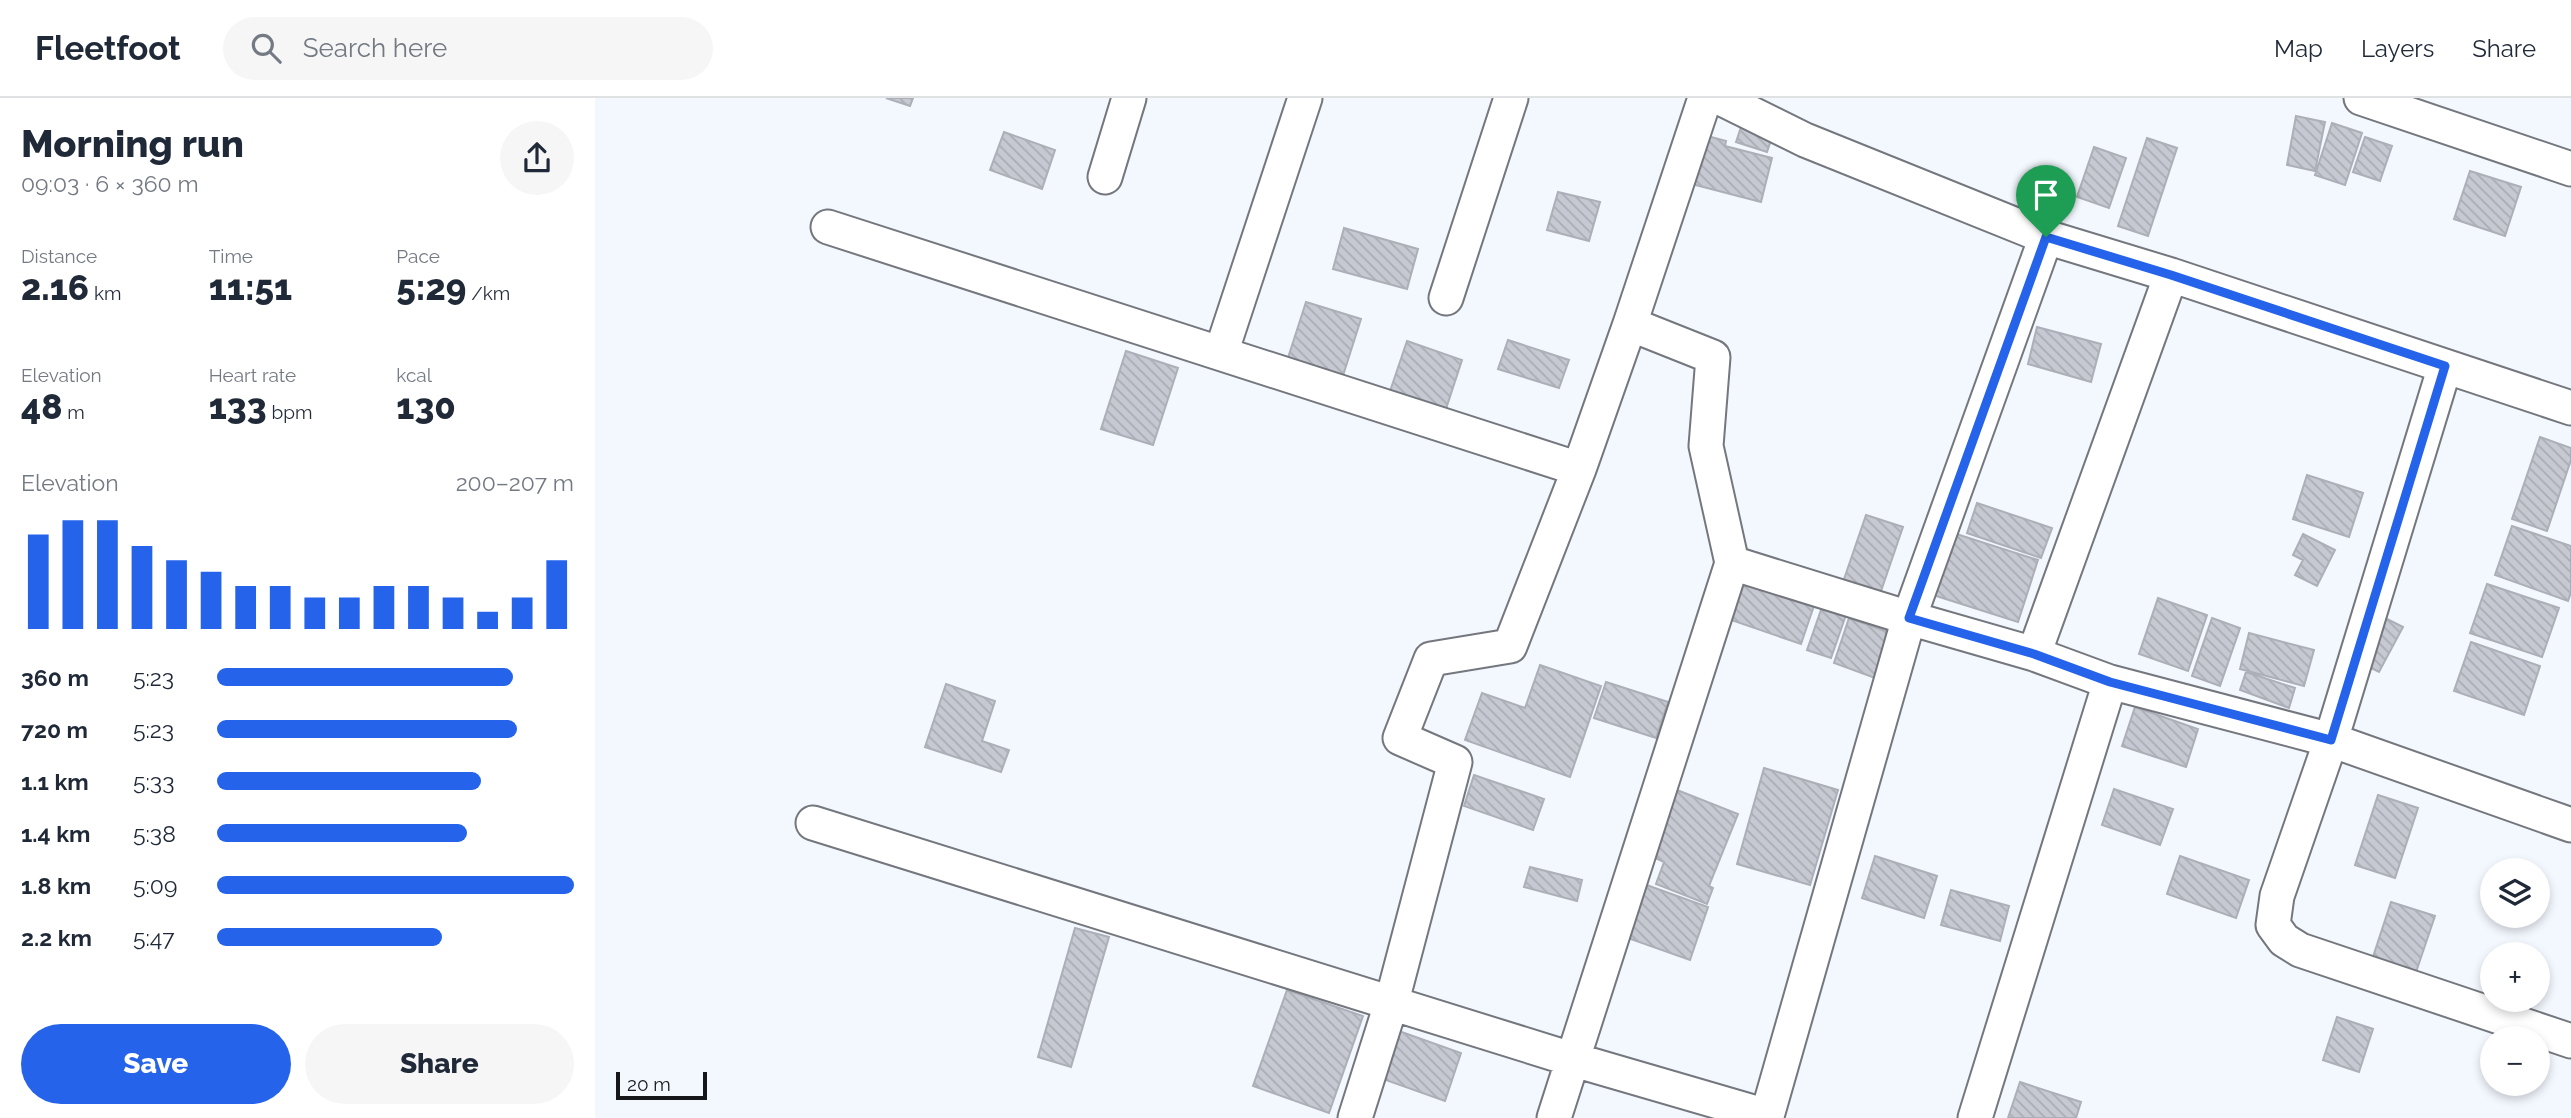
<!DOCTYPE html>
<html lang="en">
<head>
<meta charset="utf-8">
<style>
  body { margin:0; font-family:Raleway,sans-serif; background:#f6f6f7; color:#1f2937; height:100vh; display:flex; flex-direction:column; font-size:26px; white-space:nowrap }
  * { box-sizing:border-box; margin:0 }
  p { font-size:23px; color:#747a83 }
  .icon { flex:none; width:38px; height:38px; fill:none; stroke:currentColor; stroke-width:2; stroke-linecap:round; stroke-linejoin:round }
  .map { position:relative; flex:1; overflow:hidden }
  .side { display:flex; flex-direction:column; background:#fff; width:595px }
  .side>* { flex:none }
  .controls { position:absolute; left:1885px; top:760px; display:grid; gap:14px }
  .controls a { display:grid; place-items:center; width:70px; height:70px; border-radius:50%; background:#fff; box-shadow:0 4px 10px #0003; font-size:35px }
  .scale { position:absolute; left:21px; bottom:18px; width:91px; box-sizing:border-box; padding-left:7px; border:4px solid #161719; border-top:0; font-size:19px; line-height:24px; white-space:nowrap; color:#161719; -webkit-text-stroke:5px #f3f7fe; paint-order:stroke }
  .pin { position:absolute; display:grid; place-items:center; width:60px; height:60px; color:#fff; margin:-72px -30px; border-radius:50% 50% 50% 0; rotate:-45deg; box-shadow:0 0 7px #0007 }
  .pin .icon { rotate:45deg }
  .round { display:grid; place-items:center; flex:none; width:74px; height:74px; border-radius:37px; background:#f6f6f7 }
  .head { display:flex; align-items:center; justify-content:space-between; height:119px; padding:0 21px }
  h1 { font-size:38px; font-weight:800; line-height:52px }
  .figures { display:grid; grid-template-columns:repeat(3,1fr); gap:10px; height:119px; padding:7px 21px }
  .figures div { display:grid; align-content:center }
  .figures b { font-size:35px; font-weight:800 }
  .figures small { font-size:19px; font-weight:400 }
  .figures p { font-size:19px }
  .chart { height:196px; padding:14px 21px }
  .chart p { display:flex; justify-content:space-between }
  .chart svg { width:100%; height:126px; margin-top:7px; stroke:#2563eb; stroke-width:6 }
  .cta { display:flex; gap:14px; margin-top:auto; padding:14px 21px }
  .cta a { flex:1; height:80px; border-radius:42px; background:#2563eb; color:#fff; font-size:28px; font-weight:800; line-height:80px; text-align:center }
  .cta a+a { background:#f6f6f7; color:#1f2937 }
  ul { padding:0 21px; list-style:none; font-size:23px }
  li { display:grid; grid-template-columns:112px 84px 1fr; align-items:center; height:52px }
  li i { height:18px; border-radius:9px; background:#2563eb }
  header { display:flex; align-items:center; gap:42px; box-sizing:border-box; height:98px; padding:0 35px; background:#fff; border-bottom:2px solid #e0e1e3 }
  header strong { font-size:33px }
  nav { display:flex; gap:38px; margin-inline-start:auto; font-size:24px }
  .search { width:490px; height:63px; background:#f6f6f7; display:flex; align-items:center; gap:18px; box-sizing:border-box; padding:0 24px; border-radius:38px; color:#747a83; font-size:26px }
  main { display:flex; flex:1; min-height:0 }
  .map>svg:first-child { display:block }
</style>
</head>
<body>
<header>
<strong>Fleetfoot</strong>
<div class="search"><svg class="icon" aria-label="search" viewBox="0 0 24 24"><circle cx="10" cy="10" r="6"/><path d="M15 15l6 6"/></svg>Search here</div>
<nav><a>Map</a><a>Layers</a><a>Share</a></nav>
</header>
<main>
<section class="side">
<div class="head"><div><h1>Morning run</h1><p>09:03 · 6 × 360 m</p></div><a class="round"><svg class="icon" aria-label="share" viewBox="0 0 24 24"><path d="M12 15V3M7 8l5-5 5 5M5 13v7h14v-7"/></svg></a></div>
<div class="figures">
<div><p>Distance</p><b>2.16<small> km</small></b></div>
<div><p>Time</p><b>11:51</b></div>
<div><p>Pace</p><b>5:29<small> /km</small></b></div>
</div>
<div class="figures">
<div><p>Elevation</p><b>48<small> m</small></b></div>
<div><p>Heart rate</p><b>133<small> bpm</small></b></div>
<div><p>kcal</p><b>130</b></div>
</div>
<div class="chart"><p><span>Elevation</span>200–207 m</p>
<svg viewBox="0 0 160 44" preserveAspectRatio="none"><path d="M5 44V11M15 44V6M25 44V6M35 44V15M45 44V20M55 44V24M65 44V29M75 44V29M85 44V33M95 44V33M105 44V29M115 44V29M125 44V33M135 44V38M145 44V33M155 44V20"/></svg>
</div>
<ul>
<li><b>360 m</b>5:23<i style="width:83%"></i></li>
<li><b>720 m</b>5:23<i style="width:84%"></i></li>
<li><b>1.1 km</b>5:33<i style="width:74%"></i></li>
<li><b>1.4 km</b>5:38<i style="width:70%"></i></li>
<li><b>1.8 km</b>5:09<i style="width:100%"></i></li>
<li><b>2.2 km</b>5:47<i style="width:63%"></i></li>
</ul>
<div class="cta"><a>Save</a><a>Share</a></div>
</section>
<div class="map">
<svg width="1976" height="1020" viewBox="0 0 1976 1020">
  <defs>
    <pattern id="building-back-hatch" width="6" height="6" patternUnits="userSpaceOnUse" patternTransform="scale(1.75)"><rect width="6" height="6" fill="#c6c9d1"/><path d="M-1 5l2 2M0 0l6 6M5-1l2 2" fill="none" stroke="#a9acb3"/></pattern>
  </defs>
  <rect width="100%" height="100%" fill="#f3f7fe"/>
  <path fill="url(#building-back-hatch)" stroke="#acafb7" stroke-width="2" d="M291,0H318L315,8Z
    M1155,2L1186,13L1172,54L1141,44Z
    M1701,18L1730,24L1720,73L1692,67Z
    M1737,25L1767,35L1750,87L1720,77Z
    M409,34L460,52L447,91L395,72Z
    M1101,35L1131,43L1130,48L1177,60L1166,104L1089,84Z
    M1770,39L1797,48L1785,83L1758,74Z
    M1552,40L1582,50L1553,138L1523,128Z
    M1499,49L1531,60L1514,110L1482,99Z
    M1875,73L1926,89L1910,138L1859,121Z
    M963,94L1005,104L994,143L952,132Z
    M749,130L823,151L812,191L738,171Z
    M711,204L766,221L745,287L690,269Z
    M1442,229L1506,246L1496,284L1433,266Z
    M913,242L974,262L964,290L903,271Z
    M812,243L867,262L847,323L791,305Z
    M531,253L583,270L558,347L506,331Z
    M1945,339L1976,350V362L1952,433L1917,421Z
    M1712,377L1768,395L1754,439L1698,421Z
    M1382,405L1457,430L1446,460L1372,435Z
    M1271,417L1308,429L1285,496L1248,484Z
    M1917,428L1976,448V494L1973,503L1900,477Z
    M1352,433L1443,462L1423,524L1332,495Z
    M1708,436L1740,452L1722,488L1700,477L1708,462L1698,457Z
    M1151,479L1221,502L1206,546L1136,522Z
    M1892,486L1964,510L1947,559L1875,535Z
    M1563,500L1612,517L1593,573L1544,556Z
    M1227,509L1251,517L1236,560L1212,552Z
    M1254,520L1296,535L1280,580L1239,565Z
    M1617,520L1645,530L1625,588L1597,578Z
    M1790,520L1808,529L1784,574L1766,565Z
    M1654,535L1719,552L1709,588L1645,571Z
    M1876,544L1945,568L1929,617L1859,593Z
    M945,567L1006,588L975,679L870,642L887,595L930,610Z
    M1651,574L1700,590L1694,610L1645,592Z
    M1011,584L1073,604L1061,640L999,620Z
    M351,586L400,603L387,643L414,652L406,674L330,649Z
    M1540,609L1603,631L1591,669L1527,648Z
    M1169,670L1243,692L1215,787L1142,766Z
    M879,677L949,701L938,732L869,708Z
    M1519,691L1578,711L1565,747L1507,727Z
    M1082,692L1143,716L1114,788L1118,790L1112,806L1061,786L1069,764L1056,758Z
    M1783,697L1823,710L1800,780L1760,767Z
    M1280,758L1342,778L1329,820L1267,800Z
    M1585,758L1654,782L1641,820L1572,796Z
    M935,769L987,782L982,803L929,789Z
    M1046,785L1113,809L1095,862L1027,838Z
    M1356,792L1414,808L1405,843L1346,827Z
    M1796,804L1840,818L1818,883L1775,868Z
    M480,830L514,839L476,969L443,959Z
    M692,892L768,918L734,1015L658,988Z
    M1742,919L1778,931L1764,974L1728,962Z
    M801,932L866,955L850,1003L785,980Z
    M1425,984L1486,1004L1481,1020H1413Z"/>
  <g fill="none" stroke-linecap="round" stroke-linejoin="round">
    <defs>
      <path id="street" d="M1110,0L1035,226L1118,259L1111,348L1137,465L1314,520L1451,139
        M1125,0L1210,42L1451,139L1576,177L1976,310
        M1766,0L1976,71
        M510,79L534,0
        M233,129L984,371
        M851,200L916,0
        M626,255L710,0
        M1850,268L1736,642L1682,798L1678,827L1689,842L1705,852L1976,943
        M1515,584L1736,642L1976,727
        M218,725L976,961L1172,1018L1314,520L1439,556
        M760,1020L797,903L860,664L805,640L836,561L915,548L984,371L1035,226
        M959,1020L1137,465
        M1380,1020L1515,584L1439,556L1576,177"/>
    </defs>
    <use href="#street" stroke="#74777e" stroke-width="37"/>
    <use href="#street" stroke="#fff" stroke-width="33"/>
  </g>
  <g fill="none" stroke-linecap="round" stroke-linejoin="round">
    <defs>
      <path id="route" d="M1451,139L1576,177L1850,268L1736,642L1515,584L1439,556L1314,520Z"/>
    </defs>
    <use href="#route" stroke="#fff" stroke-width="14"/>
    <use href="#route" stroke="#2563eb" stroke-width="9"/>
  </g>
</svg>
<div class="controls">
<a><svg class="icon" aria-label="layers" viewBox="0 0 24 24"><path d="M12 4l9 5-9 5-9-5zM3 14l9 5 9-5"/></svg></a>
<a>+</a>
<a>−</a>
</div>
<div class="scale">20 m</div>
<div class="pin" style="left:1451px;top:139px;background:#1e9e55"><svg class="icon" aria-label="arrive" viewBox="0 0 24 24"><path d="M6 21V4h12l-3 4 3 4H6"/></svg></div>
</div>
</main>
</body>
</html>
